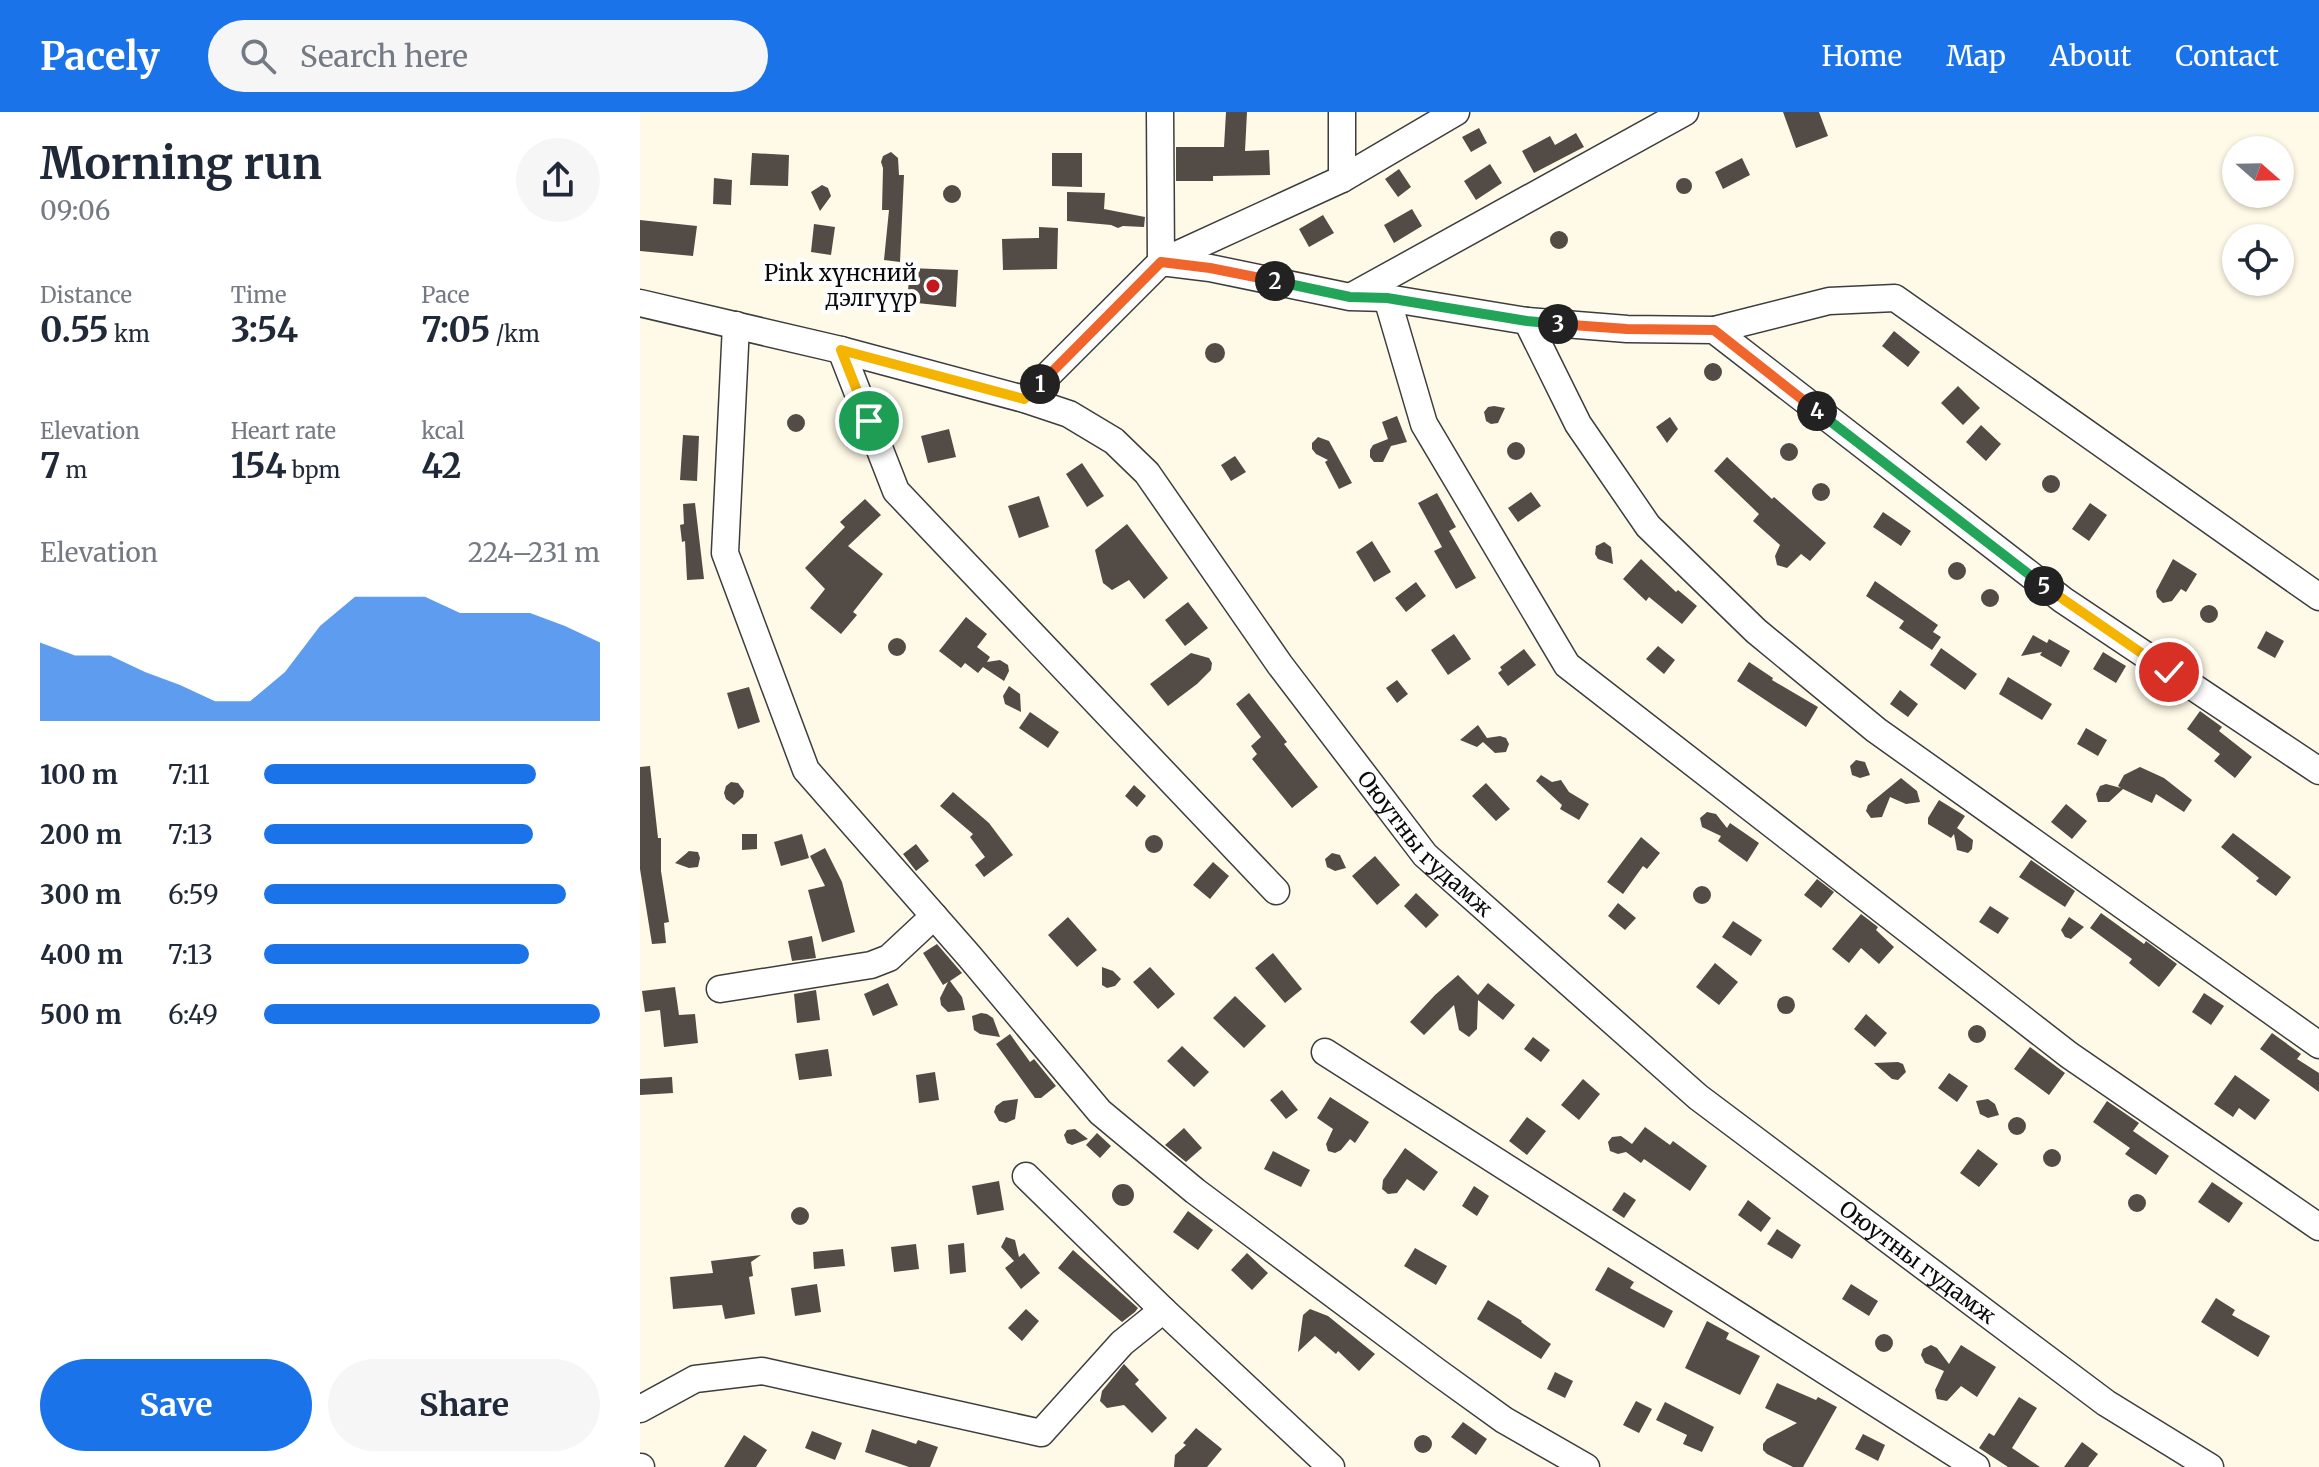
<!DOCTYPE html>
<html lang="en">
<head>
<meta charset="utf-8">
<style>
  body { margin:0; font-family:Merriweather,serif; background:#f6f6f7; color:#1f2937; height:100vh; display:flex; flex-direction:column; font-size:30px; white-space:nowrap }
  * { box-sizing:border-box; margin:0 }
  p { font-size:26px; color:#747a83 }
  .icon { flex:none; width:44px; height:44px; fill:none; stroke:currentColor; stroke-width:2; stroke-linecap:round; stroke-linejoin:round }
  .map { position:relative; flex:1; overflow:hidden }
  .details { display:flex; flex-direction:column; background:#fff; width:640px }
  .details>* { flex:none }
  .needle { width:52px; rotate:110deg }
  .buttons { position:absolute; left:1582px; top:24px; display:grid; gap:16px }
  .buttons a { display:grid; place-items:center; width:72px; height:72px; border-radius:50%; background:#fff; box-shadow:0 2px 6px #0004; font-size:40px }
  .pin { position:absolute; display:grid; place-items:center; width:68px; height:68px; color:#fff; margin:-34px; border:4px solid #fff; border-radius:50%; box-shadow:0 2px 8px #0007 }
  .km { position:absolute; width:40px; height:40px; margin:-20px; border-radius:50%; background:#222; color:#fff; font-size:22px; line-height:40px; text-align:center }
  .round { display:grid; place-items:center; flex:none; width:84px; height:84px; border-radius:42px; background:#f6f6f7 }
  .head { display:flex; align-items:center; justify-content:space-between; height:136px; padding:0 40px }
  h1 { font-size:44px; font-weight:700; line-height:60px }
  .figures { display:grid; grid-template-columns:repeat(3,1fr); gap:12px; height:136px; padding:8px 40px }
  .figures div { display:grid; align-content:center }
  .figures b { font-size:34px; font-weight:700 }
  .figures small { font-size:22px; font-weight:400 }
  .figures p { font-size:22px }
  .chart { height:224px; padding:16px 40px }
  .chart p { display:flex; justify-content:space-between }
  .chart svg { width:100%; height:144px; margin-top:8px; fill:#1a73e8; opacity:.7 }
  .cta { display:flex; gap:16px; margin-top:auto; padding:16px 40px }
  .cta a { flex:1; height:92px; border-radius:48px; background:#1a73e8; color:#fff; font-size:32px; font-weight:700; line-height:92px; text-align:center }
  .cta a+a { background:#f6f6f7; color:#1f2937 }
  ul { padding:0 40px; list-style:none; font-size:26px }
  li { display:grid; grid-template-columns:128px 96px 1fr; align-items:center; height:60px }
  li i { height:20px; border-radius:10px; background:#1a73e8 }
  header { display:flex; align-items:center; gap:48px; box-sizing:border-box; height:112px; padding:0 40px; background:#1a73e8; color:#fff }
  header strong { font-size:38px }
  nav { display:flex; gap:44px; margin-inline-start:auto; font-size:28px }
  .search { width:560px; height:72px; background:#f6f6f7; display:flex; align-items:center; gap:20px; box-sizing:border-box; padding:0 28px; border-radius:44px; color:#747a83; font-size:30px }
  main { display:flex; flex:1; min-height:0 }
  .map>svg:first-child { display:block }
</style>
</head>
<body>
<header>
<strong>Pacely</strong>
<div class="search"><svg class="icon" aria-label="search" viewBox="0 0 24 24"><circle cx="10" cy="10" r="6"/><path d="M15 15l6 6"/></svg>Search here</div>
<nav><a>Home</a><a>Map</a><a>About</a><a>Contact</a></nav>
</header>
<main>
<section class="details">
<div class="head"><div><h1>Morning run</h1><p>09:06</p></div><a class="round"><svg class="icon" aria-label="share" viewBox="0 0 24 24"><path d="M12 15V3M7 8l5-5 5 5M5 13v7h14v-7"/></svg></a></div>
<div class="figures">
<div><p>Distance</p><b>0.55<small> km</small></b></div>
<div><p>Time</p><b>3:54</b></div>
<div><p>Pace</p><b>7:05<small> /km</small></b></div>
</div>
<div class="figures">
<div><p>Elevation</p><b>7<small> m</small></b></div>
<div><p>Heart rate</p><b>154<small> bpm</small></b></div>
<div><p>kcal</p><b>42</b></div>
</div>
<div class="chart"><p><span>Elevation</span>224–231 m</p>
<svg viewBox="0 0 160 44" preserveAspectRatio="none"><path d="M0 44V20L10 24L20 24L30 29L40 33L50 38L60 38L70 29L80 15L90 6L100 6L110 6L120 11L130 11L140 11L150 15L160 20V44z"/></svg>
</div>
<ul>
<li><b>100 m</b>7:11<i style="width:81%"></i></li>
<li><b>200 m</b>7:13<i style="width:80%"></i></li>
<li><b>300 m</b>6:59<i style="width:90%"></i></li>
<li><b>400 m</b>7:13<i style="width:79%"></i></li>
<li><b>500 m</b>6:49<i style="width:100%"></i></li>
</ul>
<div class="cta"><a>Save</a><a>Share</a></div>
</section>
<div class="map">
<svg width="1679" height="1355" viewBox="0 0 1679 1355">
  <rect width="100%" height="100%" fill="#fffae7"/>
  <path fill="#534b45" d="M586,0H607L605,39L629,38L630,63L573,64V69H536V35H584Z
    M1143,0H1179L1188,24L1156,36Z
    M839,16L847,31L831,40L822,25Z
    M936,21L944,35L894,61L882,39L910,24L915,33Z
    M251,40L258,46L259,63H264L260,150L244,148L249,98H242L243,56L241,50L243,44Z
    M112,41L149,43L148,74L110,73Z
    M412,41H442V75L412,74Z
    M1102,46L1110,63L1083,77L1075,60Z
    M850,52L862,71L836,88L824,69Z
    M759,57L771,75L758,85L745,67Z
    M1036 74a8 8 0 1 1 16 0a8 8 0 1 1-16 0Z
    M74,66L92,68L91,93L73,92Z
    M303 82a9 9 0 1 1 18 0a9 9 0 1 1-18 0Z
    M182,73L188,76L191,84L180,99L171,80Z
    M427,80L465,81L464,97L505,105L504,115L483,114L478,116L471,113L427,109Z
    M772,97L782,114L754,131L744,113Z
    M683,103L694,121L669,135L659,117Z
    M0,108L57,114L53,144L0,139Z
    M174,112L195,115L191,143L171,140Z
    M399,115L418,116L417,157L363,158L362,127L399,126Z
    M910 128a9 9 0 1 1 18 0a9 9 0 1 1-18 0Z
    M270,156L318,158L316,195L267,190Z
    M1254,219L1280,240L1268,255L1242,234Z
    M565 241a10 10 0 1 1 20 0a10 10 0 1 1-20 0Z
    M1064 260a9 9 0 1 1 18 0a9 9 0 1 1-18 0Z
    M1318,274L1340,296L1323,313L1301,291Z
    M854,294L865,296L858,311L851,312L846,309L844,300L848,295Z
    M147 311a9 9 0 1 1 18 0a9 9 0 1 1-18 0Z
    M757,304L767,330L751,334L743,350H734L730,345V338L733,333L748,327L742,310Z
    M1030,305L1038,317L1027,331L1016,315Z
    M1341,313L1361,332L1346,349L1326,330Z
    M309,317L316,345L288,351L281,324Z
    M43,323L59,324L57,369L40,368Z
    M678,325L689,329L712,371L699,377L685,350L688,348L676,342L672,337V331Z
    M867 339a9 9 0 1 1 18 0a9 9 0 1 1-18 0Z
    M1140 340a9 9 0 1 1 18 0a9 9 0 1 1-18 0Z
    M595,344L606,360L591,369L581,353Z
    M1087,345L1132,387L1134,385L1186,431L1170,449L1161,442L1147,456L1137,453L1135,444L1140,433L1113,409L1119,402L1074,359Z
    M442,351L464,384L447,395L426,362Z
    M1402 372a9 9 0 1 1 18 0a9 9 0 1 1-18 0Z
    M1172 380a9 9 0 1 1 18 0a9 9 0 1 1-18 0Z
    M891,380L901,394L878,410L868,396Z
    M797,381L816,415L809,419L836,466L816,477L794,439L802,435L778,391Z
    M399,384L409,415L379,426L368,394Z
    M225,387L241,403L208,434L243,462L213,500L217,503L201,522L170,496L185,477L165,456L205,415L200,410Z
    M55,391L64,467L47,468L45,429L42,430L40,413L44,412L43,392Z
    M1450,391L1467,403L1449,429L1432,417Z
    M1243,400L1271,419L1261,434L1233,415Z
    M487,412L528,466L504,487L489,468L472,478L463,471L455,438Z
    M732,429L751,460L734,470L716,440Z
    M964,430L971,435L973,452L958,447L955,442L956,434Z
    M1001,447L1036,480L1038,478L1057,494L1042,512L1009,485L1006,489L983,467Z
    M1533,447L1557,462L1546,480L1541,477L1532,489L1523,491L1517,485L1516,479Z
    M1308 459a9 9 0 1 1 18 0a9 9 0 1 1-18 0Z
    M1235,469L1298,513L1293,520L1301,525L1292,538L1259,516L1264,509L1226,484Z
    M776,470L786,484L766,500L755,486Z
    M1341 486a9 9 0 1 1 18 0a9 9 0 1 1-18 0Z
    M548,490L568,516L545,534L525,508Z
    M1560 502a9 9 0 1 1 18 0a9 9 0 1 1-18 0Z
    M326,505L347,522L337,535L350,545L347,550L360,548L368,553L369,559L364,569L343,555L338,561L325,551L321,556L299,539Z
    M1626,519L1644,529L1635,546L1617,536Z
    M814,522L831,547L808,563L791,538Z
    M1393,523L1407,531L1409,527L1430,539L1421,555L1400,543L1402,540L1381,544Z
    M248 535a9 9 0 1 1 18 0a9 9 0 1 1-18 0Z
    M1018,534L1035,548L1024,562L1006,547Z
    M1301,536L1337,562L1325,578L1290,553Z
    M884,537L896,553L868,574L858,561L862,558L860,555Z
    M1463,540L1486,554L1476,571L1453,557Z
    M551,541L569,546L572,551L571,558L557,572L528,594L510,572Z
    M1109,550L1133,566L1132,568L1178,595L1166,615L1097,569Z
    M1368,565L1412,592L1402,608L1359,582Z
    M757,568L768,582L757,591L746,576Z
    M369,574L380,582L381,600L365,592L363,584Z
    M109,575L120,610L98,617L87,581Z
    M1260,578L1278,592L1268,605L1250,592Z
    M609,581L647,630L644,632L678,675L652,696L612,647L617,642L611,634L621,625L596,592Z
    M1560,599L1582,615L1579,619L1612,645L1595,666L1574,649L1580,642L1547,617Z
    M390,600L419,620L408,636L379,616Z
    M838,613L847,626L860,624L866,626L869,632L866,640L855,641L843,630L837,635L820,628Z
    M1446,616L1467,628L1458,644L1437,632Z
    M1216,648L1225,650L1230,663L1220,666L1212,663L1210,654Z
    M10,654L18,726H21V759L29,810L24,811L26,831L12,832L0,757V655Z
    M1500,655L1524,666L1552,688L1544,700L1516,682L1512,691L1483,677L1469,690H1458L1456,682L1460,674L1466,672L1481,676L1478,674L1484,663Z
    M901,663L912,670L921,668L929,680L949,692L939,708L920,697L922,693L896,669Z
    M1261,666L1277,679L1280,690L1266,692L1250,685L1242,705L1231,706L1226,699L1228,693Z
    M91,670L98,671L104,679L103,685L94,693L86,687L84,681L86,674Z
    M846,671L870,697L856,709L832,684Z
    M494,673L506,684L497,695L485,684Z
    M313,680L349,711L373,743L344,765L335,753L345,745L330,725L333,722L300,694Z
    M1299,688L1325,704L1317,716L1333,728L1332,737L1328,741L1317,738L1314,722L1311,726L1288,712V706Z
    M1426,692L1447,709L1432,727L1411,710Z
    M1067,700L1076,702L1087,716L1090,711L1119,731L1107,750L1078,729L1081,724L1062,715L1060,706Z
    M1593,721L1651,765L1636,784L1616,769L1619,766L1581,735Z
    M102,722H117V737L102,738Z
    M162,722L169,746L141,754L134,730Z
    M505 732a9 9 0 1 1 18 0a9 9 0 1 1-18 0Z
    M1001,725L1020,741L1007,757L1003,754L983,782L967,770Z
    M276,732L289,749L276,759L263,742Z
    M185,736L202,770L215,820L182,830L168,778L185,774L170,744Z
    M49,739L58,740L60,746L58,755L49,756L35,751Z
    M692,741L700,743L706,756L695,759L687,755L685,747Z
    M735,744L760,773L737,793L712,764Z
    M1391,748L1435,779L1425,795L1379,765Z
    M573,750L589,764L570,787L553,773Z
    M1177,767L1194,780L1181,796L1164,783Z
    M1053 783a9 9 0 1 1 18 0a9 9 0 1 1-18 0Z
    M776,781L799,803L786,816L764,794Z
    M978,791L996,806L985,818L968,804Z
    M1350,794L1369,806L1358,822L1339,810Z
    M1461,801L1504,832L1506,829L1537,852L1519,875L1489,851L1492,847L1450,816Z
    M1221,802L1238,815L1236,818L1254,835L1239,852L1221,836L1209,851L1192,837Z
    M428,805L457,838L437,855L408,823Z
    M1429,805L1444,815L1431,827L1425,825L1421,818Z
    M1093,809L1122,828L1111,844L1082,825Z
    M172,824L176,846L152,849L148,829Z
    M297,832L322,861L310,869L322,885L325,898L308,900L301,893L300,886L308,870L303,873L283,841Z
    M633,841L662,877L645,891L615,856Z
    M1075,851L1098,870L1079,893L1056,875Z
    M462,855L473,859L481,867L475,874L467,876L462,873Z
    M510,855L535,882L518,897L493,870Z
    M818,863L838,883L848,871L875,893L863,908L838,888L837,917L829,925L819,918L814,893L784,923L770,910L795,883Z
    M248,871L258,893L233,904L224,882Z
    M35,875L39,903L55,902L58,931L24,935L20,898L5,900L2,879Z
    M176,878L180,908L157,911L154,882Z
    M1564,881L1584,894L1571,913L1552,900Z
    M1137 893a9 9 0 1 1 18 0a9 9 0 1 1-18 0Z
    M595,884L626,914L604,936L573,906Z
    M341,901L347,902L353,906L360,925L340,922L334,918L332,904Z
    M1226,902L1247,921L1235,935L1214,917Z
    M1328 922a9 9 0 1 1 18 0a9 9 0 1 1-18 0Z
    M1632,921L1661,942L1657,947L1679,961V980L1620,937Z
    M370,922L390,950L394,947L416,974L401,986H395L356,932Z
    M893,925L910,938L901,950L884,937Z
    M542,934L569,960L554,975L527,949Z
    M1390,935L1425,961L1409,983L1374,957Z
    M188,937L192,964L159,968L155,942Z
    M1258,950L1263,952L1266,960L1258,968L1252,967L1234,951Z
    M295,960L299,988L279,991L276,963Z
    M1309,961L1328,974L1317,990L1298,976Z
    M1595,963L1630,988L1615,1008L1599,996L1593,1005L1574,992Z
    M32,965L33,981L0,983V967Z
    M943,967L960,982L939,1008L921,993Z
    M642,978L658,998L646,1007L630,988Z
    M690,985L729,1010L715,1031L710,1027L701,1038L695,1041L688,1039L686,1032L693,1017L677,1006Z
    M378,987L375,1007L366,1011L359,1009L354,1000L356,994L363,989Z
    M1348,987L1355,992L1359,1003L1348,1006L1340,1002L1336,989Z
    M1467,989L1499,1011L1493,1019L1529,1044L1516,1063L1485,1042L1490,1036L1453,1010Z
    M1368 1014a9 9 0 1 1 18 0a9 9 0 1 1-18 0Z
    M887,1005L906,1019L887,1043L869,1029Z
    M1005,1015L1030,1033L1033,1029L1067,1054L1050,1079L1004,1047L1001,1051L986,1040L978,1042L970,1039L968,1030L972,1025L981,1024L992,1032Z
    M544,1016L562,1036L546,1050L525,1033Z
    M435,1017L448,1027L432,1033L427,1031L424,1023L427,1018Z
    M457,1021L471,1034L460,1046L446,1033Z
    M765,1036L798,1060L784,1079L767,1067L757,1081L748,1082L742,1077L743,1068Z
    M1403 1046a9 9 0 1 1 18 0a9 9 0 1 1-18 0Z
    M1338,1037L1358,1052L1339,1075L1320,1061Z
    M633,1039L670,1058L661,1075L624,1057Z
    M359,1069L364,1098L337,1103L332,1074Z
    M1572,1070L1603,1091L1589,1111L1558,1090Z
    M472 1083a11 11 0 1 1 22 0a11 11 0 1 1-22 0Z
    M834,1074L849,1084L837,1104L822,1094Z
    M984,1080L996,1088L984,1106L972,1098Z
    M1488 1091a9 9 0 1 1 18 0a9 9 0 1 1-18 0Z
    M1108,1088L1131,1106L1121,1120L1098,1103Z
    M151 1104a9 9 0 1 1 18 0a9 9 0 1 1-18 0Z
    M548,1099L573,1118L558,1138L533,1120Z
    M1137,1117L1161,1133L1152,1147L1127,1132Z
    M366,1125L375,1128L379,1145L384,1141L400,1161L381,1177L365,1156L374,1149L361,1135Z
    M324,1131L326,1160L310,1162L308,1133Z
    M276,1132L279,1157L254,1160L251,1135Z
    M775,1136L807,1154L796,1173L764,1154Z
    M203,1137L205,1154L174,1157L173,1140Z
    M433,1138L498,1196L495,1200L482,1210L418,1156Z
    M607,1141L628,1161L612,1178L591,1158Z
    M121,1143L111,1150L113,1164L109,1165L115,1202L85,1207L82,1193L33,1197L30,1165L73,1161L71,1149Z
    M968,1155L994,1170L990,1176L1033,1199L1024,1216L955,1178Z
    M177,1172L181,1200L155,1204L151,1176Z
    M1211,1172L1238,1189L1229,1204L1202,1187Z
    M1576,1186L1595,1198L1592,1203L1630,1224L1618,1245L1561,1210Z
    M848,1188L882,1209L881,1210L911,1232L901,1247L837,1207Z
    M386,1197L399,1209L382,1229L368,1216Z
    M670,1197L688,1204L735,1242L719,1259L698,1239L696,1242L675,1224L658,1240L663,1203Z
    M1067,1209L1089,1221L1086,1227L1120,1244L1100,1283L1045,1256Z
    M1235 1231a9 9 0 1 1 18 0a9 9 0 1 1-18 0Z
    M1291,1233L1297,1236L1309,1252L1321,1233L1356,1255L1337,1285L1321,1274L1307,1289L1297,1287L1295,1278L1304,1259L1285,1251L1281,1243L1283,1237Z
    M484,1252L499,1268L495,1272L527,1306L512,1321L484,1293L467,1296L460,1289L462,1279Z
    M915,1260L933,1269L925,1286L907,1277Z
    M1137,1271L1176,1288L1178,1285L1197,1295L1163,1355H1153L1127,1342L1123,1338V1332L1127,1327L1157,1311L1125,1296Z
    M1379,1285L1397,1296L1372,1336L1400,1355H1368L1339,1336L1349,1321L1354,1324Z
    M996,1289L1012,1297L999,1321L983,1313Z
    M1025,1290L1074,1315L1062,1340L1043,1332L1047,1323L1016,1308Z
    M823,1310L847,1327L836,1343L811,1325Z
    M556,1316L582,1337L567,1355H534L535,1343L546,1333L543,1331Z
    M232,1317L276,1332L278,1328L298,1335L290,1355H269L225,1340Z
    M172,1319L202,1331L195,1348L165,1336Z
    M1223,1322L1245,1333L1238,1349L1215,1337Z
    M774 1332a9 9 0 1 1 18 0a9 9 0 1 1-18 0Z
    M104,1323L127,1338L116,1355H84Z
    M1442,1330L1458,1342L1448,1355H1424Z"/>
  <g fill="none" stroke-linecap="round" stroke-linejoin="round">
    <defs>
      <g id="minor">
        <path d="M520,0L521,150L702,67L816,0"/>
        <path d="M702,67V0"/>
        <path d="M714,183L1045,0"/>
        <path d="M747,186L784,312L927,553L1429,943L1679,1115"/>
        <path id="s1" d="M0,191L201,238L384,287L429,302L474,329L507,361L640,553L785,743L1058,985L1466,1291L1570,1355"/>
        <path d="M887,209L938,312L1008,414L1116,519L1236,618L1679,933"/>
        <path d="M96,213L85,441L166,658L330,845L460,1000L555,1079L796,1259L864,1308L946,1355"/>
        <path d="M1074,218L1189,189L1255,186L1679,485"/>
        <path d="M201,238L256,379L636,779"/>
        <path d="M384,287L521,150L570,156L710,185L747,186L887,209L987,217L1074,218L1423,488L1679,659"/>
        <path d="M80,877L231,853L249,846L294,804"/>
        <path d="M685,940L1336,1355"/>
        <path d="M386,1064L523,1198L691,1355"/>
        <path d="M0,1297L55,1267L122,1259L401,1321L482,1231L523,1198"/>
        <path d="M0,1355H1"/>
      </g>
    </defs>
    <use href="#minor" stroke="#3d3d3d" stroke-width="29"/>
    <use href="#minor" stroke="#fff" stroke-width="26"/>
  </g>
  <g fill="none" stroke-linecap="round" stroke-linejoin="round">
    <defs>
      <path id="split-1" d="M229,309L201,238L384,287L400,272"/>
      <path id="split-2" d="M400,272L521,150L570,156L635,169"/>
      <path id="split-3" d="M635,169L710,185L747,186L887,209L918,212"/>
      <path id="split-4" d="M918,212L987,217L1074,218L1177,299"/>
      <path id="split-5" d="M1177,299L1404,474"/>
      <path id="split-6" d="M1404,474L1529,560"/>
    </defs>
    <use href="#split-1" stroke="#fff" stroke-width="16"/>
    <use href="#split-2" stroke="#fff" stroke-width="16"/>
    <use href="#split-3" stroke="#fff" stroke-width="16"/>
    <use href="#split-4" stroke="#fff" stroke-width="16"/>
    <use href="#split-5" stroke="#fff" stroke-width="16"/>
    <use href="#split-6" stroke="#fff" stroke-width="16"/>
    <use href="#split-1" stroke="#f5b400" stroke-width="10"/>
    <use href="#split-2" stroke="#f0652b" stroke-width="10"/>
    <use href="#split-3" stroke="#22a559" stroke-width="10"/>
    <use href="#split-4" stroke="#f0652b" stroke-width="10"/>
    <use href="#split-5" stroke="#22a559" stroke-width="10"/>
    <use href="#split-6" stroke="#f5b400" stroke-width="10"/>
  </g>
  <circle fill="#c5171d" stroke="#fff" stroke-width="3" cx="293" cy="174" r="8"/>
  <g text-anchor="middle" stroke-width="8" stroke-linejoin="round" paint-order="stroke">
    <g font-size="22" fill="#0a0a0a" stroke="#fff" text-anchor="end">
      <text x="277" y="169">Pink хүнсний<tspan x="277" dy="25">дэлгүүр</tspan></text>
    </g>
    <g font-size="22" fill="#0a0a0a" stroke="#fff">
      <text dy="8" stroke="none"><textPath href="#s1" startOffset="1006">Оюутны гудамж</textPath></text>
      <text dy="8" stroke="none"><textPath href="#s1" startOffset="1654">Оюутны гудамж</textPath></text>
    </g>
  </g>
</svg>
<div class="buttons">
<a><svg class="needle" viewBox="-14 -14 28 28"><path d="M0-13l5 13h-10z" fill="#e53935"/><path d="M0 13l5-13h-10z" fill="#747a83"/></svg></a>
<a><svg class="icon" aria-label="locate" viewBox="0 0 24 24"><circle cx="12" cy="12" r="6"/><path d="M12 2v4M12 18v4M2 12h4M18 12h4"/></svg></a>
</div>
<div class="pin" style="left:229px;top:309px;background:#1e9e55"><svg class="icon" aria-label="arrive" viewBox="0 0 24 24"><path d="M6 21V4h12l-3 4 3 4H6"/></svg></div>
<div class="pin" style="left:1529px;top:560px;background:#d93025"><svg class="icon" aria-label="check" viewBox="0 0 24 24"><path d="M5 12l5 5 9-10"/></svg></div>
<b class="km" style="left:400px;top:272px">1</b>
<b class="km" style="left:635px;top:169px">2</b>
<b class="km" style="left:918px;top:212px">3</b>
<b class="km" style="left:1177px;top:299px">4</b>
<b class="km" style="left:1404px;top:474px">5</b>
</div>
</main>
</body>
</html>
